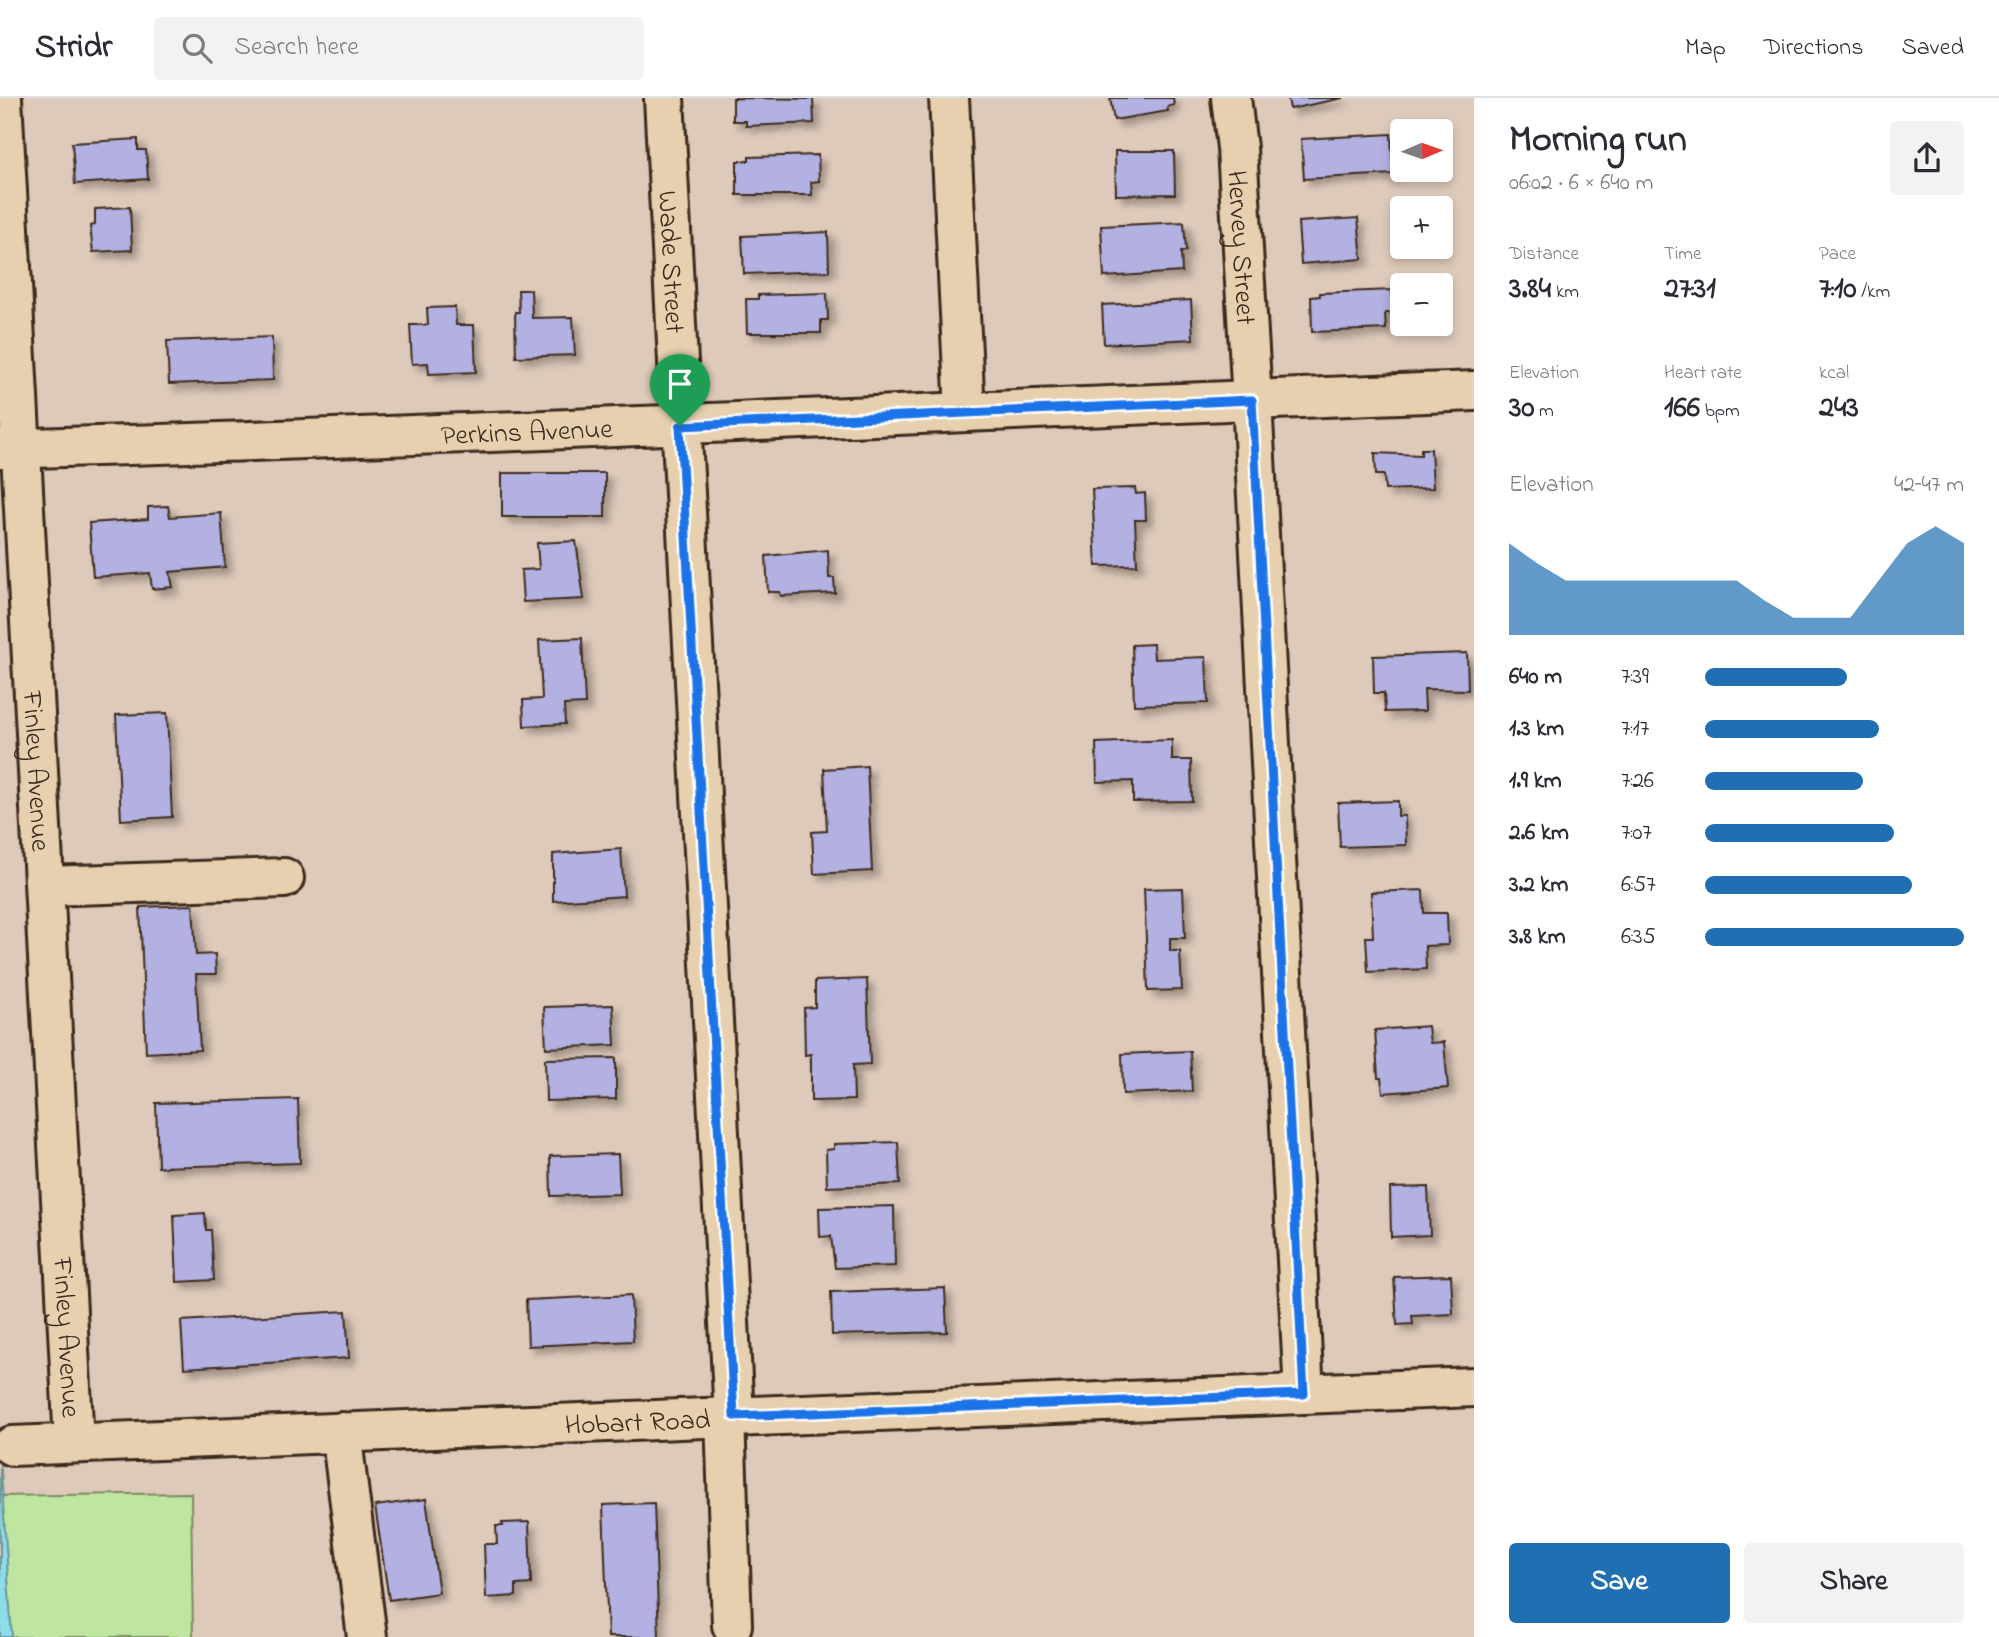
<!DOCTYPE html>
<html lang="en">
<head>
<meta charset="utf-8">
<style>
  body { margin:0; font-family:"Indie Flower",sans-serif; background:#f2f2f3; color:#2b2b33; height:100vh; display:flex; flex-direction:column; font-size:26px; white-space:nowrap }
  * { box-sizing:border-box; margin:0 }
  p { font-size:23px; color:#7c7c81 }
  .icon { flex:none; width:38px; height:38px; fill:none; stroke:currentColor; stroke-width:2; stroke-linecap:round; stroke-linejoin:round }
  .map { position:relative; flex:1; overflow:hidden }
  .side { display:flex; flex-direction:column; background:#fff; width:525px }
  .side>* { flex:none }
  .needle { width:46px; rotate:88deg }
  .fabs { position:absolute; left:1390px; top:21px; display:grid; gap:14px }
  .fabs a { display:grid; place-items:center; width:63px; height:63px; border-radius:7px; background:#fff; box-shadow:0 4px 10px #0003; font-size:35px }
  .pin { position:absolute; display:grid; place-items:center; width:60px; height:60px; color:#fff; margin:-72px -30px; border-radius:50% 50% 50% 0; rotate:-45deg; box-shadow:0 0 7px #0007 }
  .pin .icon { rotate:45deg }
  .round { display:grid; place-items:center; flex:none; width:74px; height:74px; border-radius:7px; background:#f2f2f3 }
  .summary { display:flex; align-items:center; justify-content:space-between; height:119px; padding:0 35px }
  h1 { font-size:38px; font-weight:800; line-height:52px }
  .figures { display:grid; grid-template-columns:repeat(3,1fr); gap:10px; height:119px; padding:7px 35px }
  .figures div { display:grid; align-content:center }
  .figures b { font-size:30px; font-weight:800 }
  .figures small { font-size:19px; font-weight:400 }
  .figures p { font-size:19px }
  .chart { height:196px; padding:14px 35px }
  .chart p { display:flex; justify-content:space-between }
  .chart svg { width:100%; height:126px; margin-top:7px; fill:#1f6fb2; opacity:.7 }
  .button { display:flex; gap:14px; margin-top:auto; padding:14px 35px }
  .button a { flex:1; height:80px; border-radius:7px; background:#1f6fb2; color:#fff; font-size:28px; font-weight:800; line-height:80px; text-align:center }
  .button a+a { background:#f2f2f3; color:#2b2b33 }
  ul { padding:0 35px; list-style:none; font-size:23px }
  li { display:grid; grid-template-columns:112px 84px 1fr; align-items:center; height:52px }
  li i { height:18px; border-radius:9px; background:#1f6fb2 }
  header { display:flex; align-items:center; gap:42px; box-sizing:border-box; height:98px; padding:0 35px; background:#fff; border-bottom:2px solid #e1e1e2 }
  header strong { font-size:33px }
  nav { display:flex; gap:38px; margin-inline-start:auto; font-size:24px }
  .search { width:490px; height:63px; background:#f2f2f3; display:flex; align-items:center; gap:18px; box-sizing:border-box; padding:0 24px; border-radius:7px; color:#7c7c81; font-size:26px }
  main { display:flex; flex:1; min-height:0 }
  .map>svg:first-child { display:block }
</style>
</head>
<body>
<header>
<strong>Stridr</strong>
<div class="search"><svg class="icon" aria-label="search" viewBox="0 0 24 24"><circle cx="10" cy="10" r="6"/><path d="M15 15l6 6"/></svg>Search here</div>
<nav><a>Map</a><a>Directions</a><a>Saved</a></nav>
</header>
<main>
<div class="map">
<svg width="1474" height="1539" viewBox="0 0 1474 1539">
  <defs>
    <filter id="shadow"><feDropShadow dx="6" dy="6" stdDeviation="3.5" flood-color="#0004"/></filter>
  </defs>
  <rect width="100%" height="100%" fill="#ddcaba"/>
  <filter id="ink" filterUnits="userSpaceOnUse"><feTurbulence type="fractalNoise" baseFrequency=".0143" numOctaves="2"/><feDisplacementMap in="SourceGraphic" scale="14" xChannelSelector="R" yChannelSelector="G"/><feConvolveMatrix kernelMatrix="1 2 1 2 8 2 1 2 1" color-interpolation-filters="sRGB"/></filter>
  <g filter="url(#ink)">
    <path fill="#bfe6a1" stroke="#7d8860" stroke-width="2" d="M191,1395L193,1539H0V1398Z"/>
    <path fill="#8cdce9" stroke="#6c9598" stroke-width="2" d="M0,1359L12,1539H0Z"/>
    <path fill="#b3b1e2" stroke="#3b2a1e" stroke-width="2" filter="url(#shadow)" d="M733,0L813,1L814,25L746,28V23H733Z
      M1110,0H1173L1174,7L1167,9L1168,13L1114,22Z
      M1288,0H1343L1290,11Z
      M1391,36L1393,76L1304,81L1301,41Z
      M138,41V52H146L148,81L75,86L72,45Z
      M1115,53H1174L1175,96L1116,97Z
      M818,57L819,83L811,84L812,97H737V63H749V59Z
      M130,109L132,152L93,154L90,128L95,127V111Z
      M1358,120L1362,161L1301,166L1298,124Z
      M1184,124L1186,153L1181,154L1182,174L1104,179L1101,128Z
      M828,134L829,173L744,176L742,138Z
      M518,192H531L532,220L573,219L575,257L516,259L515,214H519Z
      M1392,192V215H1385L1386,231L1312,234L1311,199L1320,198V195Z
      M827,195L828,222H821V235H747L746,201H758V197Z
      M1191,202L1193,241L1104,246L1102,207Z
      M455,209L456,227H474L476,274L429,276L428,265L412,266L410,227H428L427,210Z
      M272,239L273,282L169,286L167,243Z
      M1421,351H1431L1433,390L1385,392L1384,377H1376L1375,355L1421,357Z
      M502,375H605V419H502Z
      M1135,390L1136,396L1145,395L1146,422H1135L1137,467L1096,468L1092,391Z
      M168,408L170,419L221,415L225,469L170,474L173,489L152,491L150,475L93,479L89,425L148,421V409Z
      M576,443L584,501L523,504L521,472L539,471L537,445Z
      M828,452L829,480H834L835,495L781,498L780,494H768L766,458Z
      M582,540L585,606L564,607L565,626L524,628L523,602L542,601L539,542Z
      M1153,546L1154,561L1206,559L1208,605L1134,607L1132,547Z
      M1467,555L1468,592L1424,591L1425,613L1385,614L1384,595H1374L1373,558Z
      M167,615L172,719L121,722L116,617Z
      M1172,642V662H1191L1192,703L1133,704V683L1097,684L1096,645Z
      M867,668L872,773L814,776L812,734L827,733L824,671Z
      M1398,703V718H1405L1406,747L1340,749L1338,705Z
      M621,751L624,798L553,803V756Z
      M1183,790L1185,840H1170V853H1180L1182,892L1148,893L1144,791Z
      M1423,792L1424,815H1447L1448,847L1425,848L1426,871L1368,874L1366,839H1373L1371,794Z
      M193,807L196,857L215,856L216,876H196L200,952L146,955L140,809Z
      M867,881L870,966L853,967L854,1002L811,1003V956L805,957L804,910L815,909V883Z
      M613,907L615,947L546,950L544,909Z
      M1428,928L1430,945L1444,944L1448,990L1383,995L1381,980H1378L1375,932Z
      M1190,953L1192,993L1123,996L1122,956Z
      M616,960V1001L546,1003L545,961Z
      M298,1001L300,1065L158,1069L156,1005Z
      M898,1044L900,1086L827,1089L826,1052L834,1051V1046Z
      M618,1056L620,1096L551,1098L550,1058Z
      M1428,1089L1430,1137L1391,1139L1390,1090Z
      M894,1108L895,1168L835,1170L831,1138L820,1139L819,1110Z
      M205,1115L206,1132H211L214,1182L177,1184L174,1117Z
      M1451,1177L1453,1216L1412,1218L1413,1226L1397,1227L1394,1179Z
      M945,1190L947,1234L832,1237L831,1194Z
      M631,1197L633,1243L528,1248L526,1202Z
      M346,1213L349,1260L184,1270L181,1223Z
      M426,1401L439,1495L389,1502L375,1408Z
      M654,1405L659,1539H608L603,1407Z
      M529,1424L531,1486L516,1487V1498L486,1500L484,1446H497L496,1428H503L502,1425Z"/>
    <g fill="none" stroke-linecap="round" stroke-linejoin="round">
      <defs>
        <g id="minor">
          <path id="s1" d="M2,0L74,1345"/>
          <path id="s2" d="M664,0L734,1318"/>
          <path d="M949,0L965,314"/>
          <path id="s3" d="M1231,0L1237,50L1252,302L1304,1296"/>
          <path id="s4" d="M0,351C492,337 983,312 1474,293"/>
          <path d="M45,788L284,780"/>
          <path d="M725,1318L732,1527"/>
          <path d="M341,1334L367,1539"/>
          <path id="s5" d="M12,1348L1474,1289"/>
        </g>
      </defs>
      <use href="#minor" stroke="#3b2a1e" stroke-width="44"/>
      <use href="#minor" stroke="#e7d0b0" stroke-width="38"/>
    </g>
  </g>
  <g fill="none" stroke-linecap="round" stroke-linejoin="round" filter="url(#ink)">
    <defs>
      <path id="route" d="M1252,302L1304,1296L734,1318L680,328Z"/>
    </defs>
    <use href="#route" stroke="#fff" stroke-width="14"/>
    <use href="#route" stroke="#1a73e8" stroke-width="9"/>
  </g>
  <g text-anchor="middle" stroke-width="6" stroke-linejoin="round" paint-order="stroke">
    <g font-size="28" fill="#3b2a1e" stroke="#e7d0b0">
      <text dy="10" stroke="none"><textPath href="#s3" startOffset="150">Hervey Street</textPath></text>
      <text dy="10" stroke="none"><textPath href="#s2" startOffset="164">Wade Street</textPath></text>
      <text dy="10" stroke="none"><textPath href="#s4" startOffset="527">Perkins Avenue</textPath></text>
      <text dy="10" stroke="none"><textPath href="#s1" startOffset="674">Finley Avenue</textPath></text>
      <text dy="10" stroke="none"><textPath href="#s1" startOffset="1241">Finley Avenue</textPath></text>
      <text dy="10" stroke="none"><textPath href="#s5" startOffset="626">Hobart Road</textPath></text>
    </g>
  </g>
</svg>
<div class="fabs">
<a><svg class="needle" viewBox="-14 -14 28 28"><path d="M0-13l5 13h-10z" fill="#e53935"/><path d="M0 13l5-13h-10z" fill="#7c7c81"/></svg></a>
<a>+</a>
<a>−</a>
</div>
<div class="pin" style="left:680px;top:328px;background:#1e9e55"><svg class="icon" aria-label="arrive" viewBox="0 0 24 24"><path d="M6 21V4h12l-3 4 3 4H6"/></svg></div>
</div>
<section class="side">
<div class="summary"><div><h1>Morning run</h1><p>06:02 · 6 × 640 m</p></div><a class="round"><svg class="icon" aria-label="share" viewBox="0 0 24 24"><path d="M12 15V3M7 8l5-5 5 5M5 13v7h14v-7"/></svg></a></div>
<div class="figures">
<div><p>Distance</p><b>3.84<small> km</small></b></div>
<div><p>Time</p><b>27:31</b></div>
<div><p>Pace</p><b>7:10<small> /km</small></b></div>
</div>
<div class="figures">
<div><p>Elevation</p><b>30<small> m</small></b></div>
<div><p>Heart rate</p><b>166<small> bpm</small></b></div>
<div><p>kcal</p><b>243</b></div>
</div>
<div class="chart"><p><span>Elevation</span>42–47 m</p>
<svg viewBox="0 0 160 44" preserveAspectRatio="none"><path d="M0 44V12L10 19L20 25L30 25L40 25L50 25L60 25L70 25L80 25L90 32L100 38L110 38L120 38L130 25L140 12L150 6L160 12V44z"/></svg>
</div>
<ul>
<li><b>640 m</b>7:39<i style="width:55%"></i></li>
<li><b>1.3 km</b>7:17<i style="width:67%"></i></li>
<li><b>1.9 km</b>7:26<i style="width:61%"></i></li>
<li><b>2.6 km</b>7:07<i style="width:73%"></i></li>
<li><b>3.2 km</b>6:57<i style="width:80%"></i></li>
<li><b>3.8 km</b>6:35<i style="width:100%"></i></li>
</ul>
<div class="button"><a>Save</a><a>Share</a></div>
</section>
</main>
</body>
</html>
